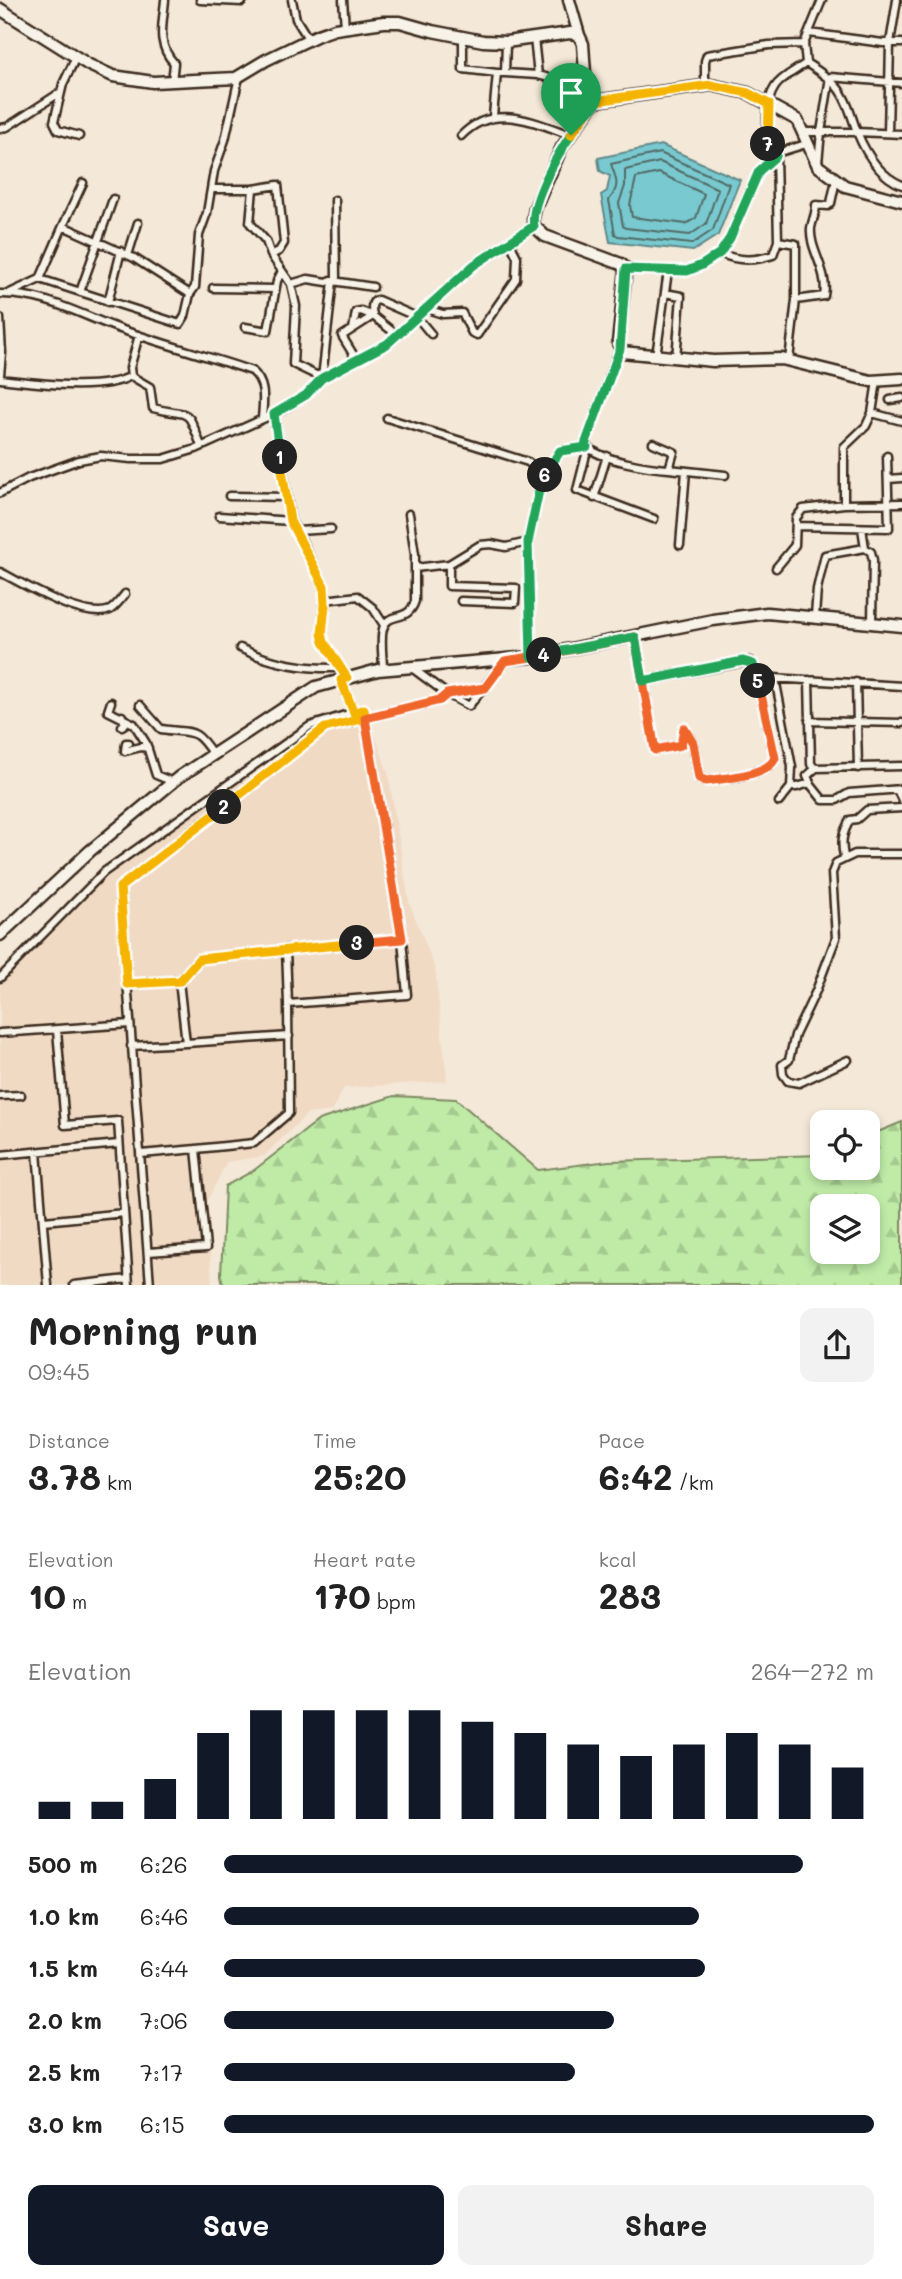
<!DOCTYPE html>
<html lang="en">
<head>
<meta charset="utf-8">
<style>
  body { margin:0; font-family:Mali,sans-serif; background:#f2f2f2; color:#222; height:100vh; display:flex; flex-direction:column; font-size:26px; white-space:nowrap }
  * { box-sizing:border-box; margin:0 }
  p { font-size:23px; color:#767676 }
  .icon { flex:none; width:38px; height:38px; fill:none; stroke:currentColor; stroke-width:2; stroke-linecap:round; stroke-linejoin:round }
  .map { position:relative; height:1285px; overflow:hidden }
  .side { display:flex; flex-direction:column; background:#fff; flex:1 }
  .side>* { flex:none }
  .controls { position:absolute; left:810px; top:1110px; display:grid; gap:14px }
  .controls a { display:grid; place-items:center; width:70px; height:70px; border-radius:14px; background:#fff; box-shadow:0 4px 10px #0003; font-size:35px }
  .pin { position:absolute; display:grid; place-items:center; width:60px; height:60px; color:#fff; margin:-72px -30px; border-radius:50% 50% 50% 0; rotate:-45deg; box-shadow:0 0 7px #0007 }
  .pin .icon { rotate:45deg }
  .km { position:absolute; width:35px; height:35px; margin:-18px; border-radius:50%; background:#222; color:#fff; font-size:19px; line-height:35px; text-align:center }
  .round { display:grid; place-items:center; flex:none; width:74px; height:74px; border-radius:14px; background:#f2f2f2 }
  .headline { display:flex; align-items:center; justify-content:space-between; height:119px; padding:0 28px }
  h1 { font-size:38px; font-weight:700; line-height:52px }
  .metrics { display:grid; grid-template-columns:repeat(3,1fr); gap:10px; height:119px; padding:7px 28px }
  .metrics div { display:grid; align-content:center }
  .metrics b { font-size:35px; font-weight:700 }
  .metrics small { font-size:19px; font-weight:400 }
  .metrics p { font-size:19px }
  .chart { height:196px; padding:14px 28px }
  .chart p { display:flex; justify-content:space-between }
  .chart svg { width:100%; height:126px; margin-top:7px; stroke:#111827; stroke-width:6 }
  .cta { display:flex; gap:14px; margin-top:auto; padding:14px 28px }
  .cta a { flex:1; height:80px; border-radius:14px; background:#111827; color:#fff; font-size:28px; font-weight:700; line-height:80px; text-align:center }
  .cta a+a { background:#f2f2f2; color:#222 }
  ul { padding:0 28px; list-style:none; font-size:23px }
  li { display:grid; grid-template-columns:112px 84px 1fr; align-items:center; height:52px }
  li i { height:18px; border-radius:9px; background:#111827 }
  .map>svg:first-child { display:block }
</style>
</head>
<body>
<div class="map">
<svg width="902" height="1285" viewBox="0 0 902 1285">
  <defs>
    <pattern id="forest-firs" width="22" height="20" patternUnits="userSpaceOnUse" patternTransform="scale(1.75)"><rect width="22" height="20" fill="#bfeba7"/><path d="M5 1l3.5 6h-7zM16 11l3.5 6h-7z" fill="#a5ca8f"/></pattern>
  </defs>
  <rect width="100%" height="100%" fill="#f4e8d8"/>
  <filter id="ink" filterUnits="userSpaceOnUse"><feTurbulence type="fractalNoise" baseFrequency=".0143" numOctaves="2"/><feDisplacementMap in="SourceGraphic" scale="14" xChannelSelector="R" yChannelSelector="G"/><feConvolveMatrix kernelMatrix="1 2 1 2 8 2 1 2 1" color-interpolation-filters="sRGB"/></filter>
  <g filter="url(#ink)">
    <path fill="#f0dac4" d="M364,703L388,773L409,902L435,968L447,1081L344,1088L332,1111L307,1114L264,1156L227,1162L207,1201L212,1285H0V977L38,938L112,870L294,728Z"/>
    <path fill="url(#forest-firs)" stroke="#7d8a62" stroke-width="2" fill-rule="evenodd" d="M394,1096L456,1099L538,1170L609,1161L822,1155V1167H868V1136L902,1122V1285H223L221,1275L225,1186L253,1171L319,1120ZM822,1206H868V1251H822Z"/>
    <path fill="#78c9d0" stroke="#608989" stroke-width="2" d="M661,145L740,180L718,235L693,251L610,242L601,195L607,191L610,176L600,171L598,158Z"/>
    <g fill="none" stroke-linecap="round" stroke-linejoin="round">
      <path stroke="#536a65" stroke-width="2" d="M660,153L729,184L713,230L692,244L618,236L615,234L609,200C621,185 616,179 611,164Z
        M660,162L718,189L706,224L690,235L626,228L623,226L619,203L625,186V170Z
        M659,173L704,194L696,218L686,224L632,217L630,205L636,178Z"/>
      <defs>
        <path id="street" d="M165,0C163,24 156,44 174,63L172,82
          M200,0L242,2L243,0
          M292,0L296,19L309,40
          M343,0L345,27
          M809,33L883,43H902
          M463,38V69L497,73
          M534,38L538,75
          M804,44L806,63C842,85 844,93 857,132L902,134
          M76,57L63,84L54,122L58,130L79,136
          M505,73L538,75L586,88
          M705,87V61L707,55L769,45L804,44L822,0
          M493,116L497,73H505L506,42
          M0,128L7,127L61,92
          M802,132H821L830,77L902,83
          M888,133L890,43L897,0
          M461,136C493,102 533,122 571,135
          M818,163L821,132H857C866,154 879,176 902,185
          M211,189H253L250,223L266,241L271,255L291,284L296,306L293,364L322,378L333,281L373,287
          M253,189L278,185L284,243L279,251L271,255
          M63,226L83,183
          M720,253C736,261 755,261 773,255L778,241
          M128,255L138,223
          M626,269L687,271L702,265L720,253L730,238L759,171L780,152L806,144
          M291,284L308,279L327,282L336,278L335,200
          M213,288L275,289
          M80,292L113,199
          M10,293L40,279
          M665,293L681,296L676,359
          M0,294C45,293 82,316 123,330C166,345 210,357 252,371C267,384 263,402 262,419
          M190,294L185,316L180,324L40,279L63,226L134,258L190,294L195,287L199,235L207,213L214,171L225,140L239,77
          M796,300L824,296C829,271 809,250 811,228C812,221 816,214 816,205L828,206L831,203L836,180
          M108,302L121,251
          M427,309L443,314L462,313L472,333L477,335L516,279L517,257L510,243
          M0,318L2,353L0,375
          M245,327L268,331L277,281L282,271
          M353,329L356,312L361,311L373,316C372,310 370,301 378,300L417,317L431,334
          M139,335L130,368L131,376L150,387L153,408C191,418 186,404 201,446
          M619,349L586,442L588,447L577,490L654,519
          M656,356L668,271
          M356,359L342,336L373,316L397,335
          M789,360L796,300V244L778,241L776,156L768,147C767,129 764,103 775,87C781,77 797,70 806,63
          M0,379C32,383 103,392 131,376
          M890,400L902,398
          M872,413L902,421
          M274,414L291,521L297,531L331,529
          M387,418L528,462L534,467L541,481
          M669,469L725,475
          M888,479L902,478
          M0,493L29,478L79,460L101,456L131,459H163L196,449L283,410L306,395L322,378L387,344L474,265L534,226
          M229,496L286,497
          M594,498L607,456
          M844,504V447L866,426L872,413L877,381
          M219,516L291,521
          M796,526L889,528L887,456
          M297,531L324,586L325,605L322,634L324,642L347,678
          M528,542L531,657
          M680,545L686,471
          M865,548L871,552L873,560L872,622
          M449,564V586L516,588L515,603L461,601
          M415,568L449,564L480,545L491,544L506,547L528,542L541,481L560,451L588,447C601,460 649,468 669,469L674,452L653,443
          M776,568L795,545L796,518L803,509L844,504L902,503
          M0,572C24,584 84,621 110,610C116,606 121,599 125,594
          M325,600L358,596L373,608L384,625
          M815,616L817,589L825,555L865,548L862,528
          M635,637L655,750L681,745L684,728L693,743L699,778L706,781C725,778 768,776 775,758L757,677L753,664L750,661L643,681
          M240,648C272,664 305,669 340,668
          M412,668L447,694L469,706L505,661
          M383,670C383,657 380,640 383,629C388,610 408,624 415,601V554L409,514
          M757,677L902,686
          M775,678L792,767L791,787L779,802
          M341,680L354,713
          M809,680L811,764L816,768L902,766
          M856,682L858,768
          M111,702L108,711L134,724L146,743L156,775L173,782
          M140,705L161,729C191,734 194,725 213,755
          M809,721L902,723
          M122,726L125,724L122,716
          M129,743H126L125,751L141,747L148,748
          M816,768L807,776L811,785L823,800H837L849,793L902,789
          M791,787H797L810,783
          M897,790L902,800
          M844,857C841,842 842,834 850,820L857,819L867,810L902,808
          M0,978L104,872L310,726L364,709L402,939L407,995L288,1004L286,949
          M179,981L186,1043L289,1036
          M127,984L179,981L199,959L402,939
          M57,1030L65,1125L118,1121L129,1285
          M0,1033L130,1024
          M131,1046L186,1043
          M848,1060L799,1083L788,1081L783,1074L782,1065L789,1060L795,1035L816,991L836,938L832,873L836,863L855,854H902
          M0,1096L21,1095
          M37,1152L48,1285
          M141,1154L196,1149
          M0,1155L119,1144
          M44,1221L124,1213
          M148,1252L206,1248L196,1149L254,1143L289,1113L288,1004
          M74,1285L128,1279
          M150,1285L120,887L325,728L440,700L447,694L485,688"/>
        <path id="secondary" d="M569,0L579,35L583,44L586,88L595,101
          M0,9L89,65L113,76L153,82L236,78L266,60L318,35L335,29L384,22H400L432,31L483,41L506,42L570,33L579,35
          M902,201L845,186L818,166L797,120L748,93L711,85L595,101L562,147L535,208L533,219L534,226L545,236L621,264L626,269L618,343L622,352L713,361L782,359L871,381L902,379
          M0,935L90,851L179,777L316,687L378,670L531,657L713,620L767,613L902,626"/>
      </defs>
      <use href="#street" stroke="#3b2a1e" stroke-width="11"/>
      <use href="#secondary" stroke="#3b2a1e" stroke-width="15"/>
      <use href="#street" stroke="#f7f3e8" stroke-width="6"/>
      <use href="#secondary" stroke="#f7f3e8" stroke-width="10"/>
    </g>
  </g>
  <g fill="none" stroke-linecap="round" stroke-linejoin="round" filter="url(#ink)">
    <defs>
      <path id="split-1" d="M280,457L274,414L306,395L322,378L387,344L474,265L534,226C529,205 558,153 571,135"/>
      <path id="split-2" d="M224,807L325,728L365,718L364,709L354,713L341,680L347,678L324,642L322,634L325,605L324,586L290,521L280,457"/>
      <path id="split-3" d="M224,807L120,887L127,984L180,981L199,959L357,943"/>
      <path id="split-4" d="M357,943L402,939L365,718L440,700L447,694L485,688L505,661L544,655"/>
      <path id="split-5" d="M544,655L635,637L655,750L681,745L684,728L693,743L699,778L706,781C724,778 768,776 775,758L758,681"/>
      <path id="split-6" d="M545,475L541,481L528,542L531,657L635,637L643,681L743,661L753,664L758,681"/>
      <path id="split-7" d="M545,475L560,451L587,447L586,442L620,349L626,269L687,271L702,265L720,253L730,238L759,171L776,156L768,144"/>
      <path id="split-8" d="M571,135L595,101L711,85L748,93L769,104L768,144"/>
    </defs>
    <use href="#split-1" stroke="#fff" stroke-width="14"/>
    <use href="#split-2" stroke="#fff" stroke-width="14"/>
    <use href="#split-3" stroke="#fff" stroke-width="14"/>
    <use href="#split-4" stroke="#fff" stroke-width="14"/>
    <use href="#split-5" stroke="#fff" stroke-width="14"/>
    <use href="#split-6" stroke="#fff" stroke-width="14"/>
    <use href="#split-7" stroke="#fff" stroke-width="14"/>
    <use href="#split-8" stroke="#fff" stroke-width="14"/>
    <use href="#split-1" stroke="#22a559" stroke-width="9"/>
    <use href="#split-2" stroke="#f5b400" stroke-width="9"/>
    <use href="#split-3" stroke="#f5b400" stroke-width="9"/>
    <use href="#split-4" stroke="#f0652b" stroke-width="9"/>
    <use href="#split-5" stroke="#f0652b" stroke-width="9"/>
    <use href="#split-6" stroke="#22a559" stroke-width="9"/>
    <use href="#split-7" stroke="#22a559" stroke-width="9"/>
    <use href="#split-8" stroke="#f5b400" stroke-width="9"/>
  </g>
</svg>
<div class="controls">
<a><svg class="icon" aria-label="locate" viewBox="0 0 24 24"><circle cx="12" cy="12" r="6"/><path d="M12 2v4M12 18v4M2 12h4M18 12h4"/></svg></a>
<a><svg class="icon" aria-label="layers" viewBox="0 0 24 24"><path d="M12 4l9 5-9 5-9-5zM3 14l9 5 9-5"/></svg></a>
</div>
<div class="pin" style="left:571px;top:135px;background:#1e9e55"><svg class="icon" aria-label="arrive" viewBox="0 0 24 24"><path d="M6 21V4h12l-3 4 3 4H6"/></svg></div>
<b class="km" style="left:280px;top:457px">1</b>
<b class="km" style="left:224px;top:807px">2</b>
<b class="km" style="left:357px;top:943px">3</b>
<b class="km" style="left:544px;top:655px">4</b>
<b class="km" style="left:758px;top:681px">5</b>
<b class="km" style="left:545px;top:475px">6</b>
<b class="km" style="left:768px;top:144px">7</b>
</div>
<section class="side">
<div class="headline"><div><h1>Morning run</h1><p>09:45</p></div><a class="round"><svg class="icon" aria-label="share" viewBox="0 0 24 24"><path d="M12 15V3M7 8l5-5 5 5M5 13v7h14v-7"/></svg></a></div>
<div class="metrics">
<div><p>Distance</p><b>3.78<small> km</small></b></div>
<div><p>Time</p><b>25:20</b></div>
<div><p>Pace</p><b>6:42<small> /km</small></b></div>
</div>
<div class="metrics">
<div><p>Elevation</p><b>10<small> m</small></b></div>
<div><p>Heart rate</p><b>170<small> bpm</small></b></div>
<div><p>kcal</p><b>283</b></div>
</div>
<div class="chart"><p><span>Elevation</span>264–272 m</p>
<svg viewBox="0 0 160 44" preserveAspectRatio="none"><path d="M5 44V38M15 44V38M25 44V30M35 44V14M45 44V6M55 44V6M65 44V6M75 44V6M85 44V10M95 44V14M105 44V18M115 44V22M125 44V18M135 44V14M145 44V18M155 44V26"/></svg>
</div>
<ul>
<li><b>500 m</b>6:26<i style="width:89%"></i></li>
<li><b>1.0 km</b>6:46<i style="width:73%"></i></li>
<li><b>1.5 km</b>6:44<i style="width:74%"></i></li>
<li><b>2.0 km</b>7:06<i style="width:60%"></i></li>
<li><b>2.5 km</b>7:17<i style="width:54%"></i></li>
<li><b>3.0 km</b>6:15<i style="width:100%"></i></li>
</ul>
<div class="cta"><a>Save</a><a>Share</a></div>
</section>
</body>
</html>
